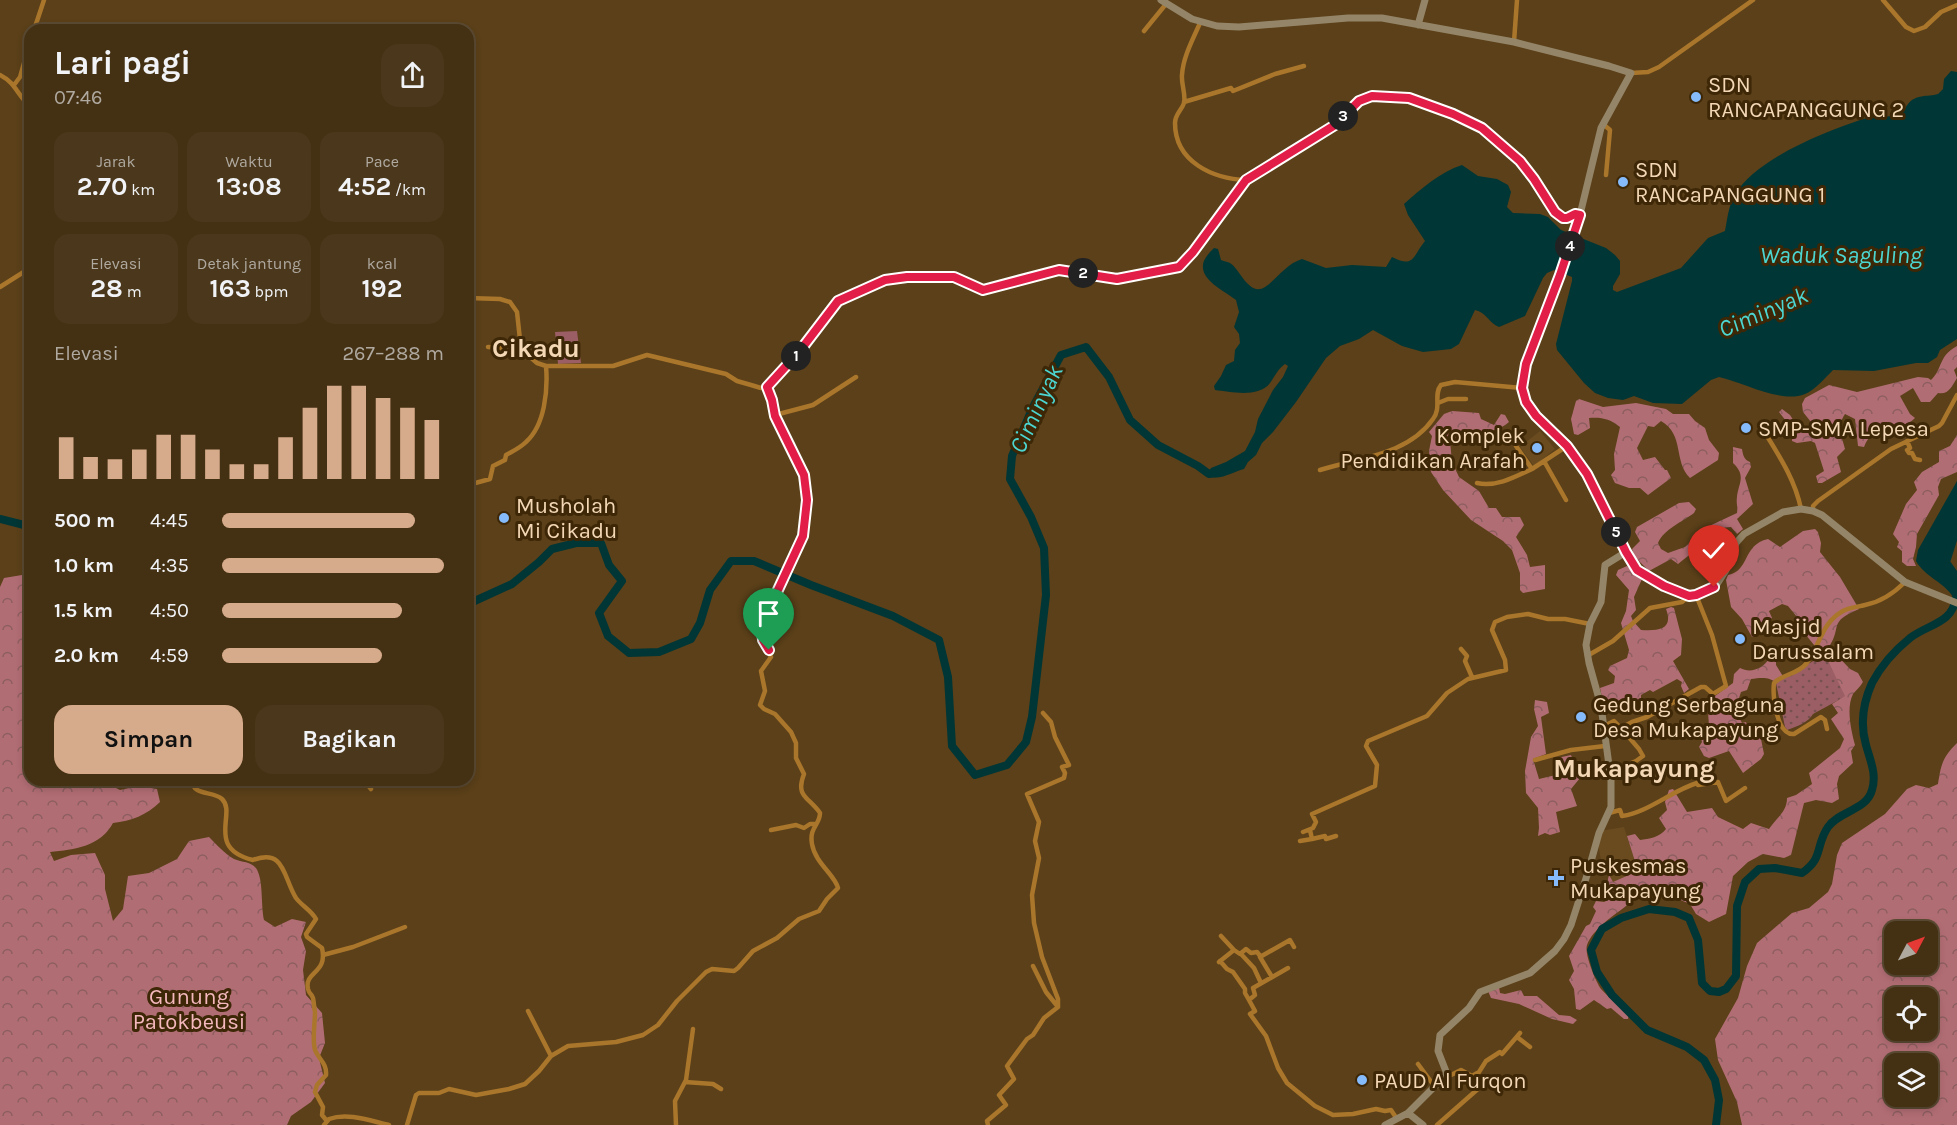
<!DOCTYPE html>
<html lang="id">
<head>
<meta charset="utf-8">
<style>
  body { margin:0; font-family:Karla,sans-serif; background:#4b381c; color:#f1f3f6; height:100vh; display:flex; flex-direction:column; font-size:22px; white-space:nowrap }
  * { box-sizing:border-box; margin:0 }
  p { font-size:20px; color:#afa9a0 }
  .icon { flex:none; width:33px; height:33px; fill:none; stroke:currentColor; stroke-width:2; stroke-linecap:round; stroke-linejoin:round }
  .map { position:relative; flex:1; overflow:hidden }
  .panel { position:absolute; left:24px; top:24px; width:450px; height:762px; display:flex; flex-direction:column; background:#443013; border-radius:18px; box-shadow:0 3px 9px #0003,0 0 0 2px #5c4b33 }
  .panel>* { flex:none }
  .needle { width:39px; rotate:49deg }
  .controls { position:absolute; left:1884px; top:921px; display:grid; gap:12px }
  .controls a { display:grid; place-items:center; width:54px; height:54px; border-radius:12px; background:#443013; box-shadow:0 3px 9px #0003,0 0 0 2px #5c4b33; font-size:30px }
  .pin { position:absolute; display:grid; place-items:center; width:51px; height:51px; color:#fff; margin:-62px -26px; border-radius:50% 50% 50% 0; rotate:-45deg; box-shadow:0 0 6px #0007 }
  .pin .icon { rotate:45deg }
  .km { position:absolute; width:30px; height:30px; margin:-15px; border-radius:50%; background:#222; color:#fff; font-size:16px; line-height:30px; text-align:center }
  .round { display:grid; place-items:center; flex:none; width:63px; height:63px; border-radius:18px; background:#4b381c }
  .headline { display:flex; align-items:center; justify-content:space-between; height:102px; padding:0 30px }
  h1 { font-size:33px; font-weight:700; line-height:45px }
  .stats { display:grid; grid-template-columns:repeat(3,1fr); gap:9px; height:102px; padding:6px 30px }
  .stats div { display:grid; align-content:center; border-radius:15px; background:#4b381c; text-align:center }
  .stats b { font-size:26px; font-weight:700 }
  .stats small { font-size:16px; font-weight:400 }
  .stats p { font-size:16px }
  .chart { height:168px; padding:12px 30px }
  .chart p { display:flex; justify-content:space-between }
  .chart svg { width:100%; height:108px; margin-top:6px; stroke:#d6ab8b; stroke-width:6 }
  .primary-button { display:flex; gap:12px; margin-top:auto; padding:12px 30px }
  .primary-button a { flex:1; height:69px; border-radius:18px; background:#d6ab8b; color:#111; font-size:24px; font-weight:700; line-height:69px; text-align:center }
  .primary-button a+a { background:#4b381c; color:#f1f3f6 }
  ul { padding:0 30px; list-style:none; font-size:20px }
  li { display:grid; grid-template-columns:96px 72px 1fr; align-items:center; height:45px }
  li i { height:15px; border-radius:8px; background:#d6ab8b }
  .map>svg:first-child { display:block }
</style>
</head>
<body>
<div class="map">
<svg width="1957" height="1125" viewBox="0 0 1957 1125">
  <defs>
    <pattern id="grass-dots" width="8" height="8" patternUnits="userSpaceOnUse" patternTransform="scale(1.5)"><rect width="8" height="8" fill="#9b5e65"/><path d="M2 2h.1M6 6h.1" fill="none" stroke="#765150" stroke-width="1.8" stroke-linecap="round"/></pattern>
    <pattern id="forest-crowns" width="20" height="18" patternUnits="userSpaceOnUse" patternTransform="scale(1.5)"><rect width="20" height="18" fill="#b16d74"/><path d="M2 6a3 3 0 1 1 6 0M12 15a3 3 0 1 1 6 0" fill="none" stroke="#8d5e5f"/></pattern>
  </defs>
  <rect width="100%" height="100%" fill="#5b4019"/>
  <path fill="#6a4b20" d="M1540,431L1555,449L1534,466L1520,447Z
    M1624,827L1638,871L1613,883L1601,861L1598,842L1600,831Z"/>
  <path fill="url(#grass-dots)" d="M1826,657L1846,696L1813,714C1809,722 1796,727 1787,730L1785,727L1776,683L1815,660Z"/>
  <path fill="url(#forest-crowns)" fill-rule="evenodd" d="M1957,346V367L1954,370L1957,378C1952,386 1949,395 1938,393L1930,402H1921L1913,388L1900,396L1910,414L1915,418C1899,434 1874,420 1864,447L1858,446L1855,419L1845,414C1835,430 1841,432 1845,449L1837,457L1841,472L1822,483H1818L1816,476L1824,471L1815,443L1811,441L1797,443L1792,441L1793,430L1779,412L1782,409L1790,415L1801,432H1805L1811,422L1803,412L1802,404L1805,398L1829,385L1857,392L1918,377L1928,378L1931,380C1943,369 1938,356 1957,346Z
    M1579,399L1603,407L1636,403L1666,409L1673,414H1689L1695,421L1705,428L1709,440L1719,453L1718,460L1690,478C1673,461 1685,435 1661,421L1654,427L1648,426L1637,448L1643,460L1655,457L1665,470H1667L1671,478L1648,495L1640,488H1629L1615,483L1611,475L1615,470L1614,454L1620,427C1610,419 1602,417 1589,418L1590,428L1578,435L1574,434L1571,419L1576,401Z
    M1452,411L1479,413L1481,419L1494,425L1501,414L1505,415L1509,422C1493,436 1469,432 1450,441L1452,462L1459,477L1479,491L1489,508H1496L1502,517H1520L1524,525L1516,537L1527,555L1530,567L1545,565V589L1523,593L1520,590V573L1512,550L1503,541L1471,520L1443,490L1431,472L1429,451L1432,436L1429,432L1444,414Z
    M1957,435V472L1941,479L1938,487L1939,495L1917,534L1916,547L1913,559L1916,566H1907L1902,562V551L1897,547L1899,542L1893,534L1906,504L1917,490L1914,482L1922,472L1939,462V451L1950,446Z
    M1733,447L1742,449C1743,455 1744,460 1750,462L1751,467L1745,478L1753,504L1737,519L1743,529L1737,534L1731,527C1715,527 1709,539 1698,548C1692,553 1685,558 1678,564L1671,559L1649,571L1635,557L1632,549L1640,541L1635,532L1637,527L1679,503L1689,502L1696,509L1694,513C1682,522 1664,529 1658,543L1661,549L1668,553L1685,547L1705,528L1737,513C1738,506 1736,504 1737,497C1738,484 1747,476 1733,463Z
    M1815,529L1818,532L1821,543L1820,552L1840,577L1859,609C1827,623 1843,625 1829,647L1850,669L1858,673L1863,682C1860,687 1856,690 1853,694C1846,708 1851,730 1855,745L1851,751L1853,763L1839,776L1837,784L1839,799L1832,803L1816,800L1804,803L1791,855L1784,858L1763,854L1748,862L1733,876L1726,914L1709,922L1696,914L1690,904L1678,899L1661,897L1647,887C1639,893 1633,900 1626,906C1613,916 1593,929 1587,945C1584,954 1596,982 1601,989C1609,998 1620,1005 1629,1014L1628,1019H1624L1611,1008L1607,1009L1594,1000L1580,1010L1576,1009L1574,989L1569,980L1574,971L1569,956L1586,926L1590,924L1596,911L1593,907L1596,901L1604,902L1610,899V891L1606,887L1609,875L1613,882L1638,871L1627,836L1635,834L1640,840C1649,839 1660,837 1666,829L1659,818L1667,810L1665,802L1669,790L1673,789L1687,812L1712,808L1718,817L1743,829L1751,823L1769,829C1777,817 1787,812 1787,798L1796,795L1812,784L1809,773L1840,748L1844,739L1831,719L1838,713L1832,704L1845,696L1826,657L1815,660L1818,650L1794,620L1797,617L1788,606L1782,604L1769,611L1772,618L1758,625L1755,637H1752L1742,619L1731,607L1726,580L1728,575C1750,571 1742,545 1768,539L1780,547L1803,531Z
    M1627,566L1642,579L1634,597L1636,610L1631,616L1633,621L1641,630C1658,631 1674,630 1666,609L1671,607L1674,608L1682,639L1681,655L1673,661L1689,689L1684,693L1681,686L1682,682L1677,679L1653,692L1650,690L1641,695V699L1629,706L1621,701L1604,706L1600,688L1614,683L1615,676L1608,670L1610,666L1627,658L1629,650L1621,623L1626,611L1629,590L1616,575L1618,570Z
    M22,575L30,576V780H100L120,790L138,786L157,789L160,802C147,815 131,821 113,823C101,846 74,850 50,852L54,861L71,855L95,853L105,875V889L113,921L123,909L128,876L149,873L177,859L189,841L209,837C217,845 224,853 234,859C243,863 254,861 258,872C263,883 261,906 264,920L275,927L292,919L306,922L301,937L306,951L303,970L306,995L322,1013L325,1043L319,1058L325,1083L311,1102L291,1116L287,1125H0V587L4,578Z
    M1769,659L1776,660V665L1784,678L1776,683C1769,676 1760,678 1751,679L1747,690L1741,692L1738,701L1740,704L1738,715L1742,723L1746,722L1750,734H1760L1764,754L1761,759L1743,773L1729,751L1709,758L1704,756L1699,747L1702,742L1700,735L1709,726L1708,712L1716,705L1715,696L1733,683L1734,674L1740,668C1751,674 1763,668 1769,659Z
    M1535,700L1547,702L1549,713L1541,717L1546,754L1533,759L1539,779L1560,774L1557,758L1571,755L1580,778L1571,789L1577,806L1556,812L1560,832L1550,835L1545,833L1538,836L1539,828L1538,808L1526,793L1525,771L1531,737L1538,726L1534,709Z
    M1957,743V1125H1742L1737,1102L1718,1060L1715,1039L1738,998L1747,966L1757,943L1792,913L1809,908L1828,892L1832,884L1837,855L1842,843L1885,814L1907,789L1916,785L1929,788L1938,784C1941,765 1942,758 1957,743ZM1894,932H1928V964H1894ZM1894,998H1928V1030H1894ZM1894,1064H1928V1096H1894Z
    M1499,987L1500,993L1505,994L1521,990L1524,996H1537L1559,1015L1570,1016L1577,1020L1573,1024L1552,1019L1519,1004L1491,998L1488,991Z"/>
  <path fill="#9b5e65" d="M577,331L581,363L558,364L555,332Z"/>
  <path fill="#003635" d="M1951,71L1957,72V339L1940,350L1937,357L1928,363H1916L1874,371L1833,370C1825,378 1815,390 1805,394C1781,404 1743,382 1719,377L1711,380L1682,404L1653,403L1634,396L1623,400L1608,398L1595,393L1584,383L1557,350L1556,344L1572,281V277L1554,270L1547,273L1543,278L1525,316L1499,327C1489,323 1486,312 1475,310L1459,344L1451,349L1423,352L1402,346L1373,330L1359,339L1340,346L1326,358L1296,402L1273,432L1262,443L1256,455L1248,462L1244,469C1232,472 1219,482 1207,475L1211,468L1226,462L1245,451L1255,432L1258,419L1273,390L1283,377L1288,366L1285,364C1278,369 1275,376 1270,383C1259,398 1231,392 1215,390L1214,386L1221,376L1226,365L1234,361L1235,350L1240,343L1239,334L1234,327L1239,312L1236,300C1226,292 1201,281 1203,265C1203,259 1210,252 1214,248L1218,249L1221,260C1223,261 1228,262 1230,263C1240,269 1249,297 1265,287C1278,278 1286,264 1302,259L1326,268L1352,265L1386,267L1392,257C1415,269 1413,255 1425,241L1408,215L1404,204C1421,189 1440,172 1462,165L1478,176L1497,179L1508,185L1511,192L1507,207L1513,213L1540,214L1548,217L1561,230L1606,248L1615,255L1620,261V274L1613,286V290L1617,292L1681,268L1708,238L1725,231C1727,220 1729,205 1734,196C1755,159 1824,132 1863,119C1875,116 1891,118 1900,114C1905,112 1905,107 1908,104C1916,94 1927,97 1938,94L1943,89L1944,79Z
    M1957,481V532L1949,543L1950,561L1957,571V598L1953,597C1944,582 1925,577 1916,561L1918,550Z"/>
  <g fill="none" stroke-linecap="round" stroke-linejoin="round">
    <path stroke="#003635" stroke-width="8" d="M30,406L27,409L30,414
      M0,519L28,526L30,523
      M1947,559L1957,527
      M468,604L512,584L539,562L552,549L576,543H601L609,565L622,581L599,613L608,636L629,653L659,652L691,639L700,623L710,590L731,561H754L811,585L893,616L939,640L948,677L952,746L975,775L1007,765L1026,742L1032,717L1046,595L1044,548L1031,517L1010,479L1012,456L1032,409L1061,355L1086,347L1109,377L1130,420L1158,445L1198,466L1209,474L1217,473
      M1716,1125L1719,1100L1715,1080L1704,1060L1687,1047L1647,1030L1612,995L1597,972L1591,950L1602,929L1621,918L1649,909L1675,912L1689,918L1691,923L1698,940L1702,983L1710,991L1719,992L1726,989L1736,976L1737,906L1745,882L1759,869L1775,868L1802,873C1824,858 1815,846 1828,827C1839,811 1867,810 1872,790C1877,774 1870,760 1866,745C1860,724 1863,703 1872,683C1882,664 1894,651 1910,638C1928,624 1952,624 1956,598"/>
    <path stroke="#a9762b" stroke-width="4.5" d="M1883,0L1906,27L1914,31L1925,27L1941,12L1957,5
      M1200,23C1193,39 1183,57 1182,75C1181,84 1186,94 1184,103C1182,110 1175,114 1175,123C1175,162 1213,179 1247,180
      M34,30L44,0
      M1144,31L1166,4
      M1514,42L1517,0
      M1631,73L1648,72L1659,67L1753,0
      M0,75C16,83 17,95 30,106
      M14,85L20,77L30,42
      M1184,102L1231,88L1233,91L1275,74L1304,66
      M1603,124L1610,130L1606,175
      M0,287L30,268
      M468,298L500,299L510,302L517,312L521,349L537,363L546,366H613L647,355L726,374L737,381L751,385L761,388L767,387L799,352L838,301L855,292L892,279L919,276L953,277L983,290L1059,270L1117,279L1179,268L1193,252L1247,180L1335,125L1359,101L1372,96L1409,98L1453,114L1482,128L1520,161L1534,179L1555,212L1563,218H1567L1575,214L1580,215
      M488,347L521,349
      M1438,403L1448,399H1466
      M775,415L813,405L856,377
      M1764,426L1762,428C1778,454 1795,479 1801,509
      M1907,441L1910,448L1907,450L1909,453H1912L1915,459L1920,460
      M1516,446L1532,469L1567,446
      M1544,461L1566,500
      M1320,470C1358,458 1408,455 1433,419C1442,407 1433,395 1441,385L1455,382L1522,388
      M1477,483C1497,487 1515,477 1532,469
      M468,485L490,479L493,466L505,460L506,455C513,451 520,448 526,442C545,425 548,390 546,366
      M1813,511V506L1818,501L1891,449L1939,426L1942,423L1957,395
      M1461,649L1467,656L1465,661L1472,677
      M1587,656L1613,641L1650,608L1682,602L1689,596
      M1604,726L1614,721L1621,728L1632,722L1647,717L1701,687H1705L1713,694L1726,686L1712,635L1696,595
      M1827,729L1825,720L1821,717L1794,734C1777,736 1772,696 1774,683C1783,674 1798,674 1806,664C1820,646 1821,623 1843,611C1850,607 1858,607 1865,605C1881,602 1894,593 1905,582
      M1535,760L1571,750L1605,746
      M1609,773L1636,761L1643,756L1639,749L1621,728
      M192,780C193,797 212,790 222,799C237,813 205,848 253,860C285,848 283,877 296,898C302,906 311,910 316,919L306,934L307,937L322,948C328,974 304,971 308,989C310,996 311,992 313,998C314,1002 314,1008 315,1012C315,1024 312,1039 315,1050C319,1060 327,1063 326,1075L317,1085L315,1092L323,1107L322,1115L327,1121
      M364,780L371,789
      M166,784L168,780
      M1609,813L1620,810L1622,816C1649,812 1671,791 1697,783L1698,785L1718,782L1726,801L1745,788
      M771,830L796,825L804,828L810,824H816
      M1310,830L1312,839L1325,836L1326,839L1336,836
      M1303,832L1313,828L1316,822L1312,814L1375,786L1377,765L1366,746L1368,741L1427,716L1447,693L1468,679L1506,670L1505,660L1492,630L1495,622L1507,617L1528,614L1548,619H1565L1590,624
      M1300,841L1312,839
      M1221,936L1234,950
      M1241,954L1254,968L1261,983
      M323,955L353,947L405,927
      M1220,961L1227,969L1233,972L1245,989V993L1249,1000
      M1219,962L1234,950L1240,954L1246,949L1251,953L1257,952L1261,957
      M1033,966L1046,992L1058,1007
      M1288,968L1253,988L1255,995L1249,1000L1255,1011L1250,1014L1266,1036L1278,1068L1287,1083L1315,1106L1333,1115L1353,1114L1376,1109L1385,1111L1391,1110L1397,1119
      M1272,977L1260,957L1290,940L1294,947
      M528,1011L551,1056
      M1517,1037L1530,1047
      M1418,1064L1435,1087
      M1447,1074L1451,1075L1461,1070L1472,1076L1479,1072L1486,1061L1500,1052L1502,1054L1520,1033
      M685,1082L713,1084L721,1089
      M324,1125L329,1119C348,1112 371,1121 389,1125
      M407,1125L416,1095L419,1093H439L449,1089L476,1095L509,1089L525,1084L539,1071L551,1056L568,1046L616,1042L643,1035L658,1025L677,1001L706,972L712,969L734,971L738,968L753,951L777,938L799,919L819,911L827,899L838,888C835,875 815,863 812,844C809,827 820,825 820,813C809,797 795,797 804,774L796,758V743L791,732L775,714L764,709L760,705L765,691L761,671L771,657L763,640L762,630L803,536L807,500L804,475L775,416L774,404L767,387
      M676,1125L675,1101L686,1080L693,1029
      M988,1125L987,1121L1006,1105L999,1095L1014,1079L1007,1066L1027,1039L1033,1035L1044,1018L1058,1007V999L1042,957L1034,923L1032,895L1039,858L1035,841L1039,822L1027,794L1064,778L1065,773L1062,767L1069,765L1055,737L1051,722L1043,713
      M1437,1125L1479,1088"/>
    <path stroke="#948568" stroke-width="7" d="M1161,0L1192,19L1217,26L1239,27L1348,18H1382L1514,42L1609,66L1631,73L1601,128L1577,227L1526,364L1522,388L1530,410L1567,446L1587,474L1631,562L1643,575L1664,586L1689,596L1707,591L1717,584L1726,570L1736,543L1744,534L1783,512L1801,509L1813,511L1822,515L1905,582L1957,603
      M1418,25L1425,0
      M1408,1113L1423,1125
      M1385,1125L1408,1113L1447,1074L1438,1051L1440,1035L1469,1008L1480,992L1530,973L1555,951L1564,939L1571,925L1588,872L1599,833L1611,807V780L1601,706L1589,663L1586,645L1590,624L1601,602L1605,565L1626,552"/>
  </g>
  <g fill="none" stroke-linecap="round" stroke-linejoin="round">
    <defs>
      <path id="route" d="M769,650L763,640L762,630L777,592L803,536L807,500L804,475L775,416L772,400L767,387L799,352L838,301L885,280L907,277H954L983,290L1059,270L1117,279L1179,267L1193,252L1246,180L1335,125L1359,101L1372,96L1409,98L1453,114L1482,128L1520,161L1534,179L1555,212L1563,218H1567L1575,214L1580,215L1560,275L1526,364L1522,388L1526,402L1536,416L1567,446L1587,474L1626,552L1637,570L1664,586L1689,596L1696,595L1714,587"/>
    </defs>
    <use href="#route" stroke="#fff" stroke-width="12"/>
    <use href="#route" stroke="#e11d48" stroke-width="8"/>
  </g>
  <g fill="#85bbfb" stroke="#3d2707" stroke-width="2">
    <circle cx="1696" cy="97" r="6"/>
    <circle cx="1623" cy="182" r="6"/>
    <circle cx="1746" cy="428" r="6"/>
    <circle cx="1537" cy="448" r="6"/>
    <circle cx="504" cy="518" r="6"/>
    <circle cx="1740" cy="639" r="6"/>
    <circle cx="1581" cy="717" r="6"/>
    <path d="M1553 869h6v6h6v6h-6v6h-6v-6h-6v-6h6z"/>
    <circle cx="1362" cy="1080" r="6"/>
  </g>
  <g text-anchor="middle" stroke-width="6" stroke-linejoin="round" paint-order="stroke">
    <g font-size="22" fill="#f4d8b6" stroke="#3d2707" text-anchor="start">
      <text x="1708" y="92">SDN<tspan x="1708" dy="25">RANCAPANGGUNG 2</tspan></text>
      <text x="1635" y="177">SDN<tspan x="1635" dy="25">RANCaPANGGUNG 1</tspan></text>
      <text x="1758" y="436">SMP-SMA Lepesa</text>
      <text x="1525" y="443" text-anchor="end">Komplek<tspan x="1525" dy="25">Pendidikan Arafah</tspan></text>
      <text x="516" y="513">Musholah<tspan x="516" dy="25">Mi Cikadu</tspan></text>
      <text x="1752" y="634">Masjid<tspan x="1752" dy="25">Darussalam</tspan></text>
      <text x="1593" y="712">Gedung Serbaguna<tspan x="1593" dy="25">Desa Mukapayung</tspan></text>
      <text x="1570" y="873">Puskesmas<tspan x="1570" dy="25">Mukapayung</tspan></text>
      <text x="1374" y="1088">PAUD Al Furqon</text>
    </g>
    <g font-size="22" fill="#f4b8bd" stroke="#3d2707">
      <text x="189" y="1004">Gunung<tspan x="189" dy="25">Patokbeusi</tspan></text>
    </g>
    <g font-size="24" font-style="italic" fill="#4cd6d2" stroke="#3d2707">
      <text x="1841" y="263">Waduk Saguling</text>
      <text transform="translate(1763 312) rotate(-23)" y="8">Ciminyak</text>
      <text transform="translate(1036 409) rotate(-65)" y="8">Ciminyak</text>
    </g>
    <g font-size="26" font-weight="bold" fill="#f4d8b6" stroke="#3d2707">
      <text x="536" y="357">Cikadu</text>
      <text x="1634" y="777">Mukapayung</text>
    </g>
  </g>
</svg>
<div class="controls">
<a><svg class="needle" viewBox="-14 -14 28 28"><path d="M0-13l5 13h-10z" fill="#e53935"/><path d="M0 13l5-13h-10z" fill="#afa9a0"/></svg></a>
<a><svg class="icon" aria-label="locate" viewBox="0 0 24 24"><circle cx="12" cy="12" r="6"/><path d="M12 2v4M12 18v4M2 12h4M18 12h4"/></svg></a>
<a><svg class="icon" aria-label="layers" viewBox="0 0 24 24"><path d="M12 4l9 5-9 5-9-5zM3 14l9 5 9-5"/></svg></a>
</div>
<div class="pin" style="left:769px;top:650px;background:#1e9e55"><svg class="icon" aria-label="arrive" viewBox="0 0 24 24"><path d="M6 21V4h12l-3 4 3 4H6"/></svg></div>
<div class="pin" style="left:1714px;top:587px;background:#d93025"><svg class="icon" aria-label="check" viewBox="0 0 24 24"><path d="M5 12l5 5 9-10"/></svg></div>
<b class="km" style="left:796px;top:356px">1</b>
<b class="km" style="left:1083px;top:273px">2</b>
<b class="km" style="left:1343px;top:116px">3</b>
<b class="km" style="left:1570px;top:246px">4</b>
<b class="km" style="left:1616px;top:532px">5</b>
<section class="panel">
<div class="headline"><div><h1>Lari pagi</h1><p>07:46</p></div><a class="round"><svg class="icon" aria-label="share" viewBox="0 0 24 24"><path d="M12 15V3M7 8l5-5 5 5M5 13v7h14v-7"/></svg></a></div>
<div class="stats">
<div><p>Jarak</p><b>2.70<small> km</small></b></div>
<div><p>Waktu</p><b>13:08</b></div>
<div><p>Pace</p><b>4:52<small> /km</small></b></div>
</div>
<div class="stats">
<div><p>Elevasi</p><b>28<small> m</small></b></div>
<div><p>Detak jantung</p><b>163<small> bpm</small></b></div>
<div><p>kcal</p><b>192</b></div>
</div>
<div class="chart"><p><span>Elevasi</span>267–288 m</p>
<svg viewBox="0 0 160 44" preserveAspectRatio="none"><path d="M5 44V27M15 44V35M25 44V36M35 44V32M45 44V26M55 44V26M65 44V32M75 44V38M85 44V38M95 44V27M105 44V15M115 44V6M125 44V6M135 44V11M145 44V15M155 44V20"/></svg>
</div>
<ul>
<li><b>500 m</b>4:45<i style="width:87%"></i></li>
<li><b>1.0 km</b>4:35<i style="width:100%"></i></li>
<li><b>1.5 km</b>4:50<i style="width:81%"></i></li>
<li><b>2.0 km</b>4:59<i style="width:72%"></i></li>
</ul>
<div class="primary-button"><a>Simpan</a><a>Bagikan</a></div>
</section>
</div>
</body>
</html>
